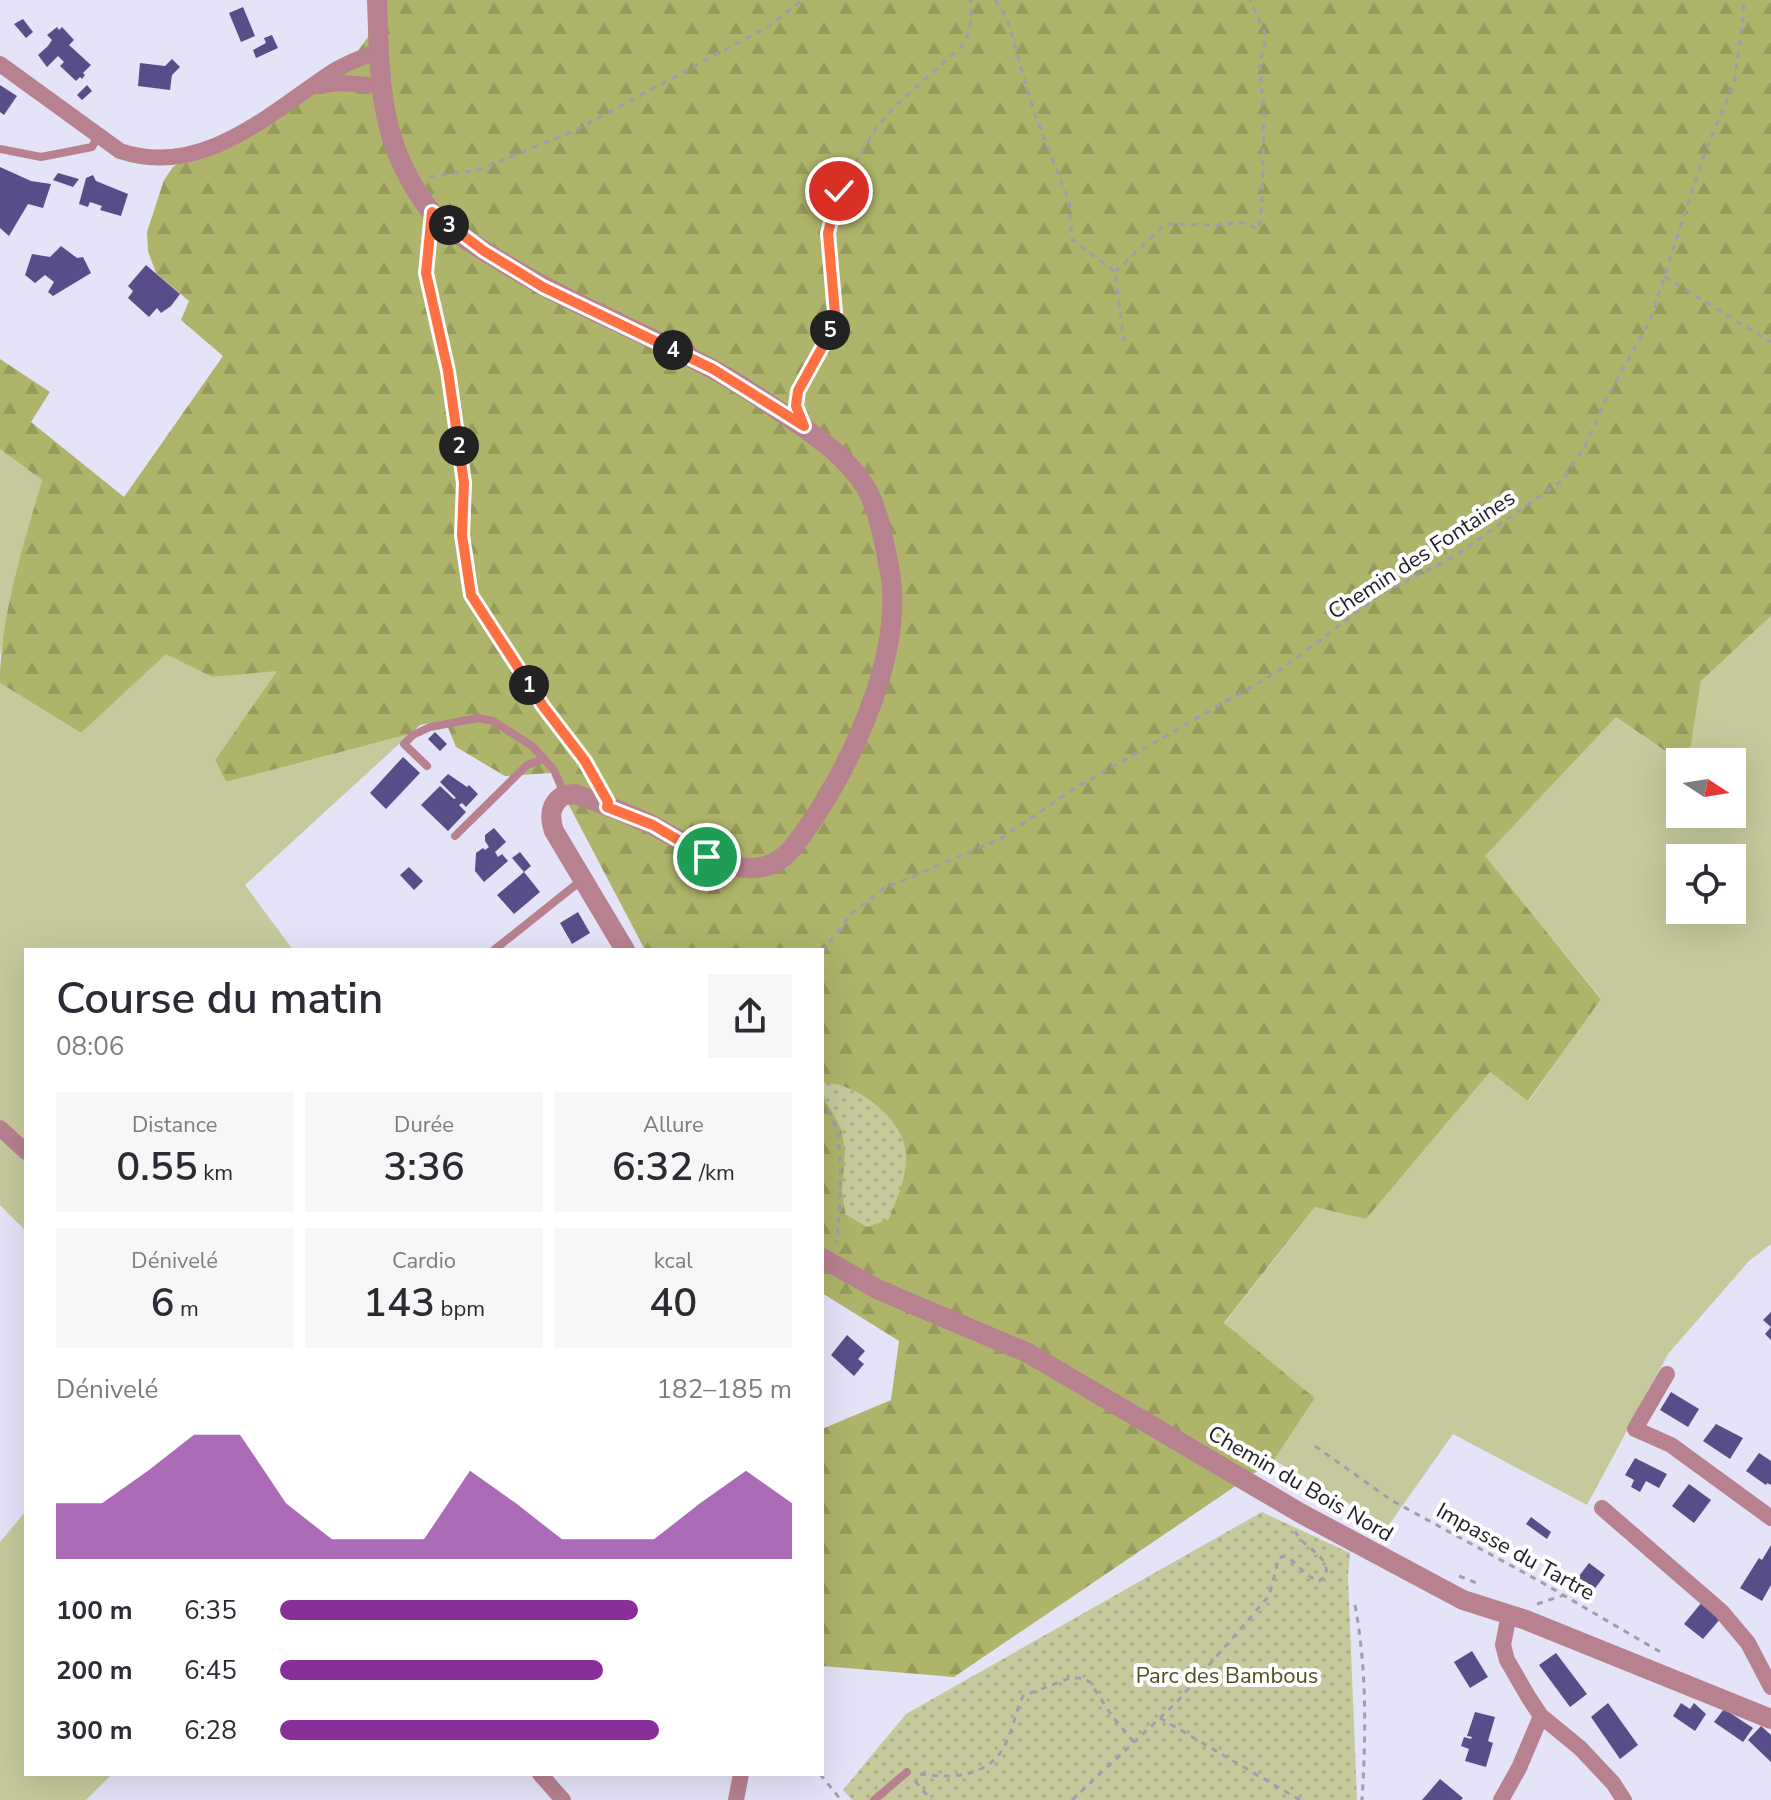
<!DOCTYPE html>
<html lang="fr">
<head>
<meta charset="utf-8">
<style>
  body { margin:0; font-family:"Nunito Sans",sans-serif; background:#f7f7f7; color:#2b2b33; height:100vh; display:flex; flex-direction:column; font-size:30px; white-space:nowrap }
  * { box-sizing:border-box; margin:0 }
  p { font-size:26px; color:#7c7c81 }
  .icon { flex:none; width:44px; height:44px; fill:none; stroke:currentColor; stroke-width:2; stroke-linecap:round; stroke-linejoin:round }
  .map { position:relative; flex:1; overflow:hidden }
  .sheet { position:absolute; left:24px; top:948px; width:800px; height:828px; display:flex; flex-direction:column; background:#fff; border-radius:0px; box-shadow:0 8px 32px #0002 }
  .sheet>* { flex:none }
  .needle { width:52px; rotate:102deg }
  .buttons { position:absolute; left:1666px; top:748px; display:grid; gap:16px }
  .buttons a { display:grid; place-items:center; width:80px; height:80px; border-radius:0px; background:#fff; box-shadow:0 8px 32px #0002; font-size:40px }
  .pin { position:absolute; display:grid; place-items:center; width:68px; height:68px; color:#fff; margin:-34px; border:4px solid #fff; border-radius:50%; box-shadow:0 2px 8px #0007 }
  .km { position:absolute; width:40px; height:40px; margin:-20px; border-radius:50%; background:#222; color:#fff; font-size:22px; line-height:40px; text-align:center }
  .round { display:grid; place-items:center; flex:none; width:84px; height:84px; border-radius:0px; background:#f7f7f7 }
  .headline { display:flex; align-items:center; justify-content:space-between; height:136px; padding:0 32px }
  h1 { font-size:44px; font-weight:600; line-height:60px }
  .metrics { display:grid; grid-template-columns:repeat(3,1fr); gap:12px; height:136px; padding:8px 32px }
  .metrics div { display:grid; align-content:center; border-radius:0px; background:#f7f7f7; text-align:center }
  .metrics b { font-size:40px; font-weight:600 }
  .metrics small { font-size:22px; font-weight:400 }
  .metrics p { font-size:22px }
  .chart { height:224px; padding:16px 32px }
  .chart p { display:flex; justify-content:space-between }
  .chart svg { width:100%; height:144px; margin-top:8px; fill:#892d98; opacity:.7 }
  ul { padding:0 32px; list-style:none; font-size:26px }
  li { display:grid; grid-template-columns:128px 96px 1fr; align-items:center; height:60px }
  li i { height:20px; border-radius:10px; background:#892d98 }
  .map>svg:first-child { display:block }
</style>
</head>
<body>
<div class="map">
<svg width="1771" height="1800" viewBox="0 0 1771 1800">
  <defs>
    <pattern id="forest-firs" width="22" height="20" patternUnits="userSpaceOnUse" patternTransform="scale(2)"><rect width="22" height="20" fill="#afb46b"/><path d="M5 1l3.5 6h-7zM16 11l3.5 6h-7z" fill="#969a5d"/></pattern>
    <pattern id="park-dots" width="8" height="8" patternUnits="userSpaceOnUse" patternTransform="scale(2)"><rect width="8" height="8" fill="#c5c99b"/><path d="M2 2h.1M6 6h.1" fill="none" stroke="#a9ac85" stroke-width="1.8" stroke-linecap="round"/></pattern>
  </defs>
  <rect width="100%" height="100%" fill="#e5e3f8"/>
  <path fill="#c5c99b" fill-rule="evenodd" d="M0,449L42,480L23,548L0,655Z
    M1771,616V1244L1749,1261L1668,1354L1587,1505L1453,1434L1388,1526L1274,1460L1315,1398L1224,1324L1316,1206L1366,1219L1490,1072L1529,1101L1601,998L1484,856L1616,717L1677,760L1691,744L1701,681ZM1680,762H1732V814H1680ZM1680,858H1732V910H1680Z
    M166,653L212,677L278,670L215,760L226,782L410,734L245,885L293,950H26V1231L0,1205V683L81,733Z
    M26,1511V1774H112L86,1800H0V1542Z"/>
  <path fill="url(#forest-firs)" d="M369,0H1771V616L1701,681L1691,745L1678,760L1616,717L1485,856L1601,999L1528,1101L1490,1072L1366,1219L1315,1207L1224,1323L1315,1398L1274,1460L954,1677L822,1666V1429L891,1400L899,1341L822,1293V950H645L552,773L505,776L456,747L445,720L420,725L410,734L226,782L215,760L277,671L212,677L166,654L81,733L0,683C0,617 24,544 42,480L0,449V359L50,392L31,422L124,497L223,356L181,320L189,301L156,273L148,251L147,232L164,180L173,167L205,143L273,109L352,59L368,37Z"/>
  <path fill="url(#park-dots)" d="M822,1083C855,1081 903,1118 906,1153C908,1175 897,1198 889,1219L867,1227L845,1214L842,1191L845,1150L841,1129L825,1099Z
    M1262,1512L1350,1553L1348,1577L1357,1800H852L843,1790L906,1714Z"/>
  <path fill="#584d88" d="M243,7L255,36L241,42L229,13Z
    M23,19L33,32L26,38L14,24Z
    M57,27L59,30L62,27L74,40L69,45L91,65L83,73L85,75L82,79L80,77L76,81L60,66L64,62L58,56L47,67L38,55L48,46L52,40L47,35Z
    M272,35L278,48L256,58L253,50L266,43L264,38Z
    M172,59L180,67L172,75L170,90L138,86L140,63L165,66Z
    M0,85L17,96L4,115L0,112Z
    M87,85L92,91L82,100L77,95Z
    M0,167L31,181L51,184L43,208L28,204L9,236L0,228Z
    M58,173L79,179L73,187L53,180Z
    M93,175L96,181L128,194L121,216L100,210L102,206L90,202L88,207L79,204L86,178Z
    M61,246L77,258L83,257L91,273L53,296L48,292L54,282L45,275L35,283L25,275L32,254L50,257Z
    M146,265L180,294L171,306L161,313L157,308L149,317L128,298L133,291L128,286Z
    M435,732L447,744L440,751L428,739Z
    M403,757L420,773L386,809L370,793Z
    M448,774L467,787L469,785L478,794L466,807L462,803L459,805L466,812L448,831L421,805L440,786L454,799L456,798L440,782Z
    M494,828L506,842L495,852L498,857L502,854L508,861L484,882L475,871L476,853L483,848L485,850L489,847L485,841V835Z
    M520,852L531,866L524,872L512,858Z
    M409,867L423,881L414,890L400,875Z
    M524,872L540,892L514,914L497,895Z
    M578,912L590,933L572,944L560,923Z
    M1771,1312V1340L1765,1334L1771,1327L1763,1320Z
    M847,1335L865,1351L858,1359L864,1364L854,1376L831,1355Z
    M1671,1392L1699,1409L1688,1427L1660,1410Z
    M1716,1424L1743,1438L1730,1459L1703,1441Z
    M1759,1453L1771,1461V1485L1767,1483L1766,1485L1746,1471Z
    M1635,1458L1667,1474L1659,1488L1646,1481L1640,1492L1631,1487L1634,1480L1625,1475Z
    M1689,1484L1711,1500L1694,1523L1672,1506Z
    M1531,1517L1551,1532L1547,1539L1526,1524Z
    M1771,1545V1585L1762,1601L1740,1588L1759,1558L1762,1560Z
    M1589,1563L1605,1575L1593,1591L1576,1580Z
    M1702,1602L1721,1618L1703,1639L1684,1624Z
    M1472,1651L1488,1677L1470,1688L1454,1662Z
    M1556,1653L1587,1694L1570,1707L1539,1665Z
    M1608,1703L1638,1745L1620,1759L1591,1717Z
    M1681,1703L1690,1709L1694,1703L1706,1714L1695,1731L1673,1716Z
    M1724,1709L1753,1728L1743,1742L1714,1722Z
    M1475,1712L1495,1717L1488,1741L1493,1743L1486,1767L1465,1761L1469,1749L1461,1746L1464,1737L1471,1739L1472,1737L1467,1736Z
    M1761,1726L1771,1735V1762L1748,1740Z
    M1440,1779L1463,1798L1461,1800H1422Z"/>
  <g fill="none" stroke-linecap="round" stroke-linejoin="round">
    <path stroke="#9f9dae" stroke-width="3" stroke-dasharray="6 6" stroke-linecap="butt" d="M995,0L1006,16L1035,115L1069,201L1072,239L1115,272L1125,348
      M429,177L478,170L574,131L769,26L802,0
      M430,236L426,273L448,371L464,483L462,535L471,595L543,706L585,761L596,782
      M1115,272L1165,224L1219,225L1241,222L1259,229L1262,202L1264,116L1260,66L1266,36L1250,0
      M1665,277L1771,342
      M797,400L798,391L829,335L835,313L828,233L839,191L876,128L894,107L961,47C971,31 973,18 970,0
      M822,952L851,914L883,889L1000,839L1072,790L1279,671L1381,594L1453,557L1563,480L1586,444L1606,399L1650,321L1703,157L1734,84L1744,11L1743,0
      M822,1100C827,1109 834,1119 836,1129C843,1153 840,1219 836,1244
      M1315,1446L1391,1500L1541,1582L1662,1653
      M1459,1576L1477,1583
      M1537,1604L1564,1595
      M1355,1605C1367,1669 1366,1735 1362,1800
      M1160,1718L1300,1800
      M820,1774L841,1800
      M920,1774C953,1779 990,1777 1006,1743C1013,1728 1016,1711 1023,1696L1070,1678H1081L1090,1682L1112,1716L1134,1742
      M915,1781L931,1800
      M1072,1800L1176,1703L1269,1596L1279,1558L1285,1556C1298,1563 1305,1577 1319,1581L1326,1576C1330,1554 1303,1549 1295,1531"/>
    <path stroke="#b78190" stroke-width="8" d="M0,149L41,157L92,147L98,136
      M427,766L404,744L413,735L430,727L478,718L493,721L532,746L554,770L564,794
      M455,836L527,765L544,759
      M494,950L583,879
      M874,1800L907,1772"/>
    <path stroke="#b78190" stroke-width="16" d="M0,64L120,151C200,178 267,116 329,74C344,64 362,57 379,51
      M316,86L340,83L381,86
      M0,1128L26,1152
      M1667,1374L1635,1429L1671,1445L1771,1518
      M1602,1508L1721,1611L1748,1643L1771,1687
      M1509,1614L1503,1645L1507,1660L1529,1698L1541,1716L1580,1748L1613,1783L1624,1800
      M540,1774L563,1800
      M736,1800L741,1774
      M1501,1800L1519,1768L1541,1716"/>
    <path stroke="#b78190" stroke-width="20" d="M377,0C380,80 378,142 429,209C444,228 486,252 507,265C574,306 647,333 716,371C740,384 762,399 785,415C816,436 846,456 866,488C879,510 884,542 889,567C907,654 846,779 794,846C753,898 693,845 652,825C628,813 601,804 576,794L564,795C550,804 549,816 554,831L625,950
      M822,1258L879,1290L1028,1353L1302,1514L1463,1600L1526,1620L1771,1719"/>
  </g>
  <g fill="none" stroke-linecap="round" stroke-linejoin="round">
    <defs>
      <path id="route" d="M707,857L653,825L607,807L608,802L585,761L543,706L471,595L462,535L464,483L448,371L426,273L432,212L484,251L543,287L713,369L804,426L796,406L798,391L829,335L835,313L828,233L839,191"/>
    </defs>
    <use href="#route" stroke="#fff" stroke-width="16"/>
    <use href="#route" stroke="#ff7043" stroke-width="10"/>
  </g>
  <g text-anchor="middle" stroke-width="8" stroke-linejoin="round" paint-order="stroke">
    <g font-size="22" fill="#201f26" stroke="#fff">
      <text transform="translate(1421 554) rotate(-33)" y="8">Chemin des Fontaines</text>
      <text transform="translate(1301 1483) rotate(30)" y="8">Chemin du Bois Nord</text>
      <text transform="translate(1516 1551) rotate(29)" y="8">Impasse du Tartre</text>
    </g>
    <g font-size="22" fill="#4f511b" stroke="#fff">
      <text x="1227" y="1683">Parc des Bambous</text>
    </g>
  </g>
</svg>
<div class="buttons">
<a><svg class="needle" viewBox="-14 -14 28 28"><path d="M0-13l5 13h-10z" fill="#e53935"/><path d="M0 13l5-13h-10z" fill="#7c7c81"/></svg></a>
<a><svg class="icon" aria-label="locate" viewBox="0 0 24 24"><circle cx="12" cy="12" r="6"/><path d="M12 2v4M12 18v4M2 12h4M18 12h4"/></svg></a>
</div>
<div class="pin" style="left:707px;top:857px;background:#1e9e55"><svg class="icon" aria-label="arrive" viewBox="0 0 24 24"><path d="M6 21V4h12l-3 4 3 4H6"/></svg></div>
<div class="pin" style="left:839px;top:191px;background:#d93025"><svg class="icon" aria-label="check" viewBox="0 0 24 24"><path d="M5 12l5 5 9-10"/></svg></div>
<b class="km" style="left:529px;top:685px">1</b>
<b class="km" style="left:459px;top:446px">2</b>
<b class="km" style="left:449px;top:225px">3</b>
<b class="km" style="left:673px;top:350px">4</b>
<b class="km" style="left:830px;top:330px">5</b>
<section class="sheet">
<div class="headline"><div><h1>Course du matin</h1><p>08:06</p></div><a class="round"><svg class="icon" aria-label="share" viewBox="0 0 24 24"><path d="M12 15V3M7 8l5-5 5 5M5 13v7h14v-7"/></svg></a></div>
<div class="metrics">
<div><p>Distance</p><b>0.55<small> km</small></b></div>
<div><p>Durée</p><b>3:36</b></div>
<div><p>Allure</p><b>6:32<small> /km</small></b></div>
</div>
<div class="metrics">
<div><p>Dénivelé</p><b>6<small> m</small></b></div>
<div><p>Cardio</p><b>143<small> bpm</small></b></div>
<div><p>kcal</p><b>40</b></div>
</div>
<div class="chart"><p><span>Dénivelé</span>182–185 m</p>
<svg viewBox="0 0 160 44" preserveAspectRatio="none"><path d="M0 44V27L10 27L20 17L30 6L40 6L50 27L60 38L70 38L80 38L90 17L100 27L110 38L120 38L130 38L140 27L150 17L160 27V44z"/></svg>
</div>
<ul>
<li><b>100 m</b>6:35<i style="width:70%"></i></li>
<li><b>200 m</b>6:45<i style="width:63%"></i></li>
<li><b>300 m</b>6:28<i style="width:74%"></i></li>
</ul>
</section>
</div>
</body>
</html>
